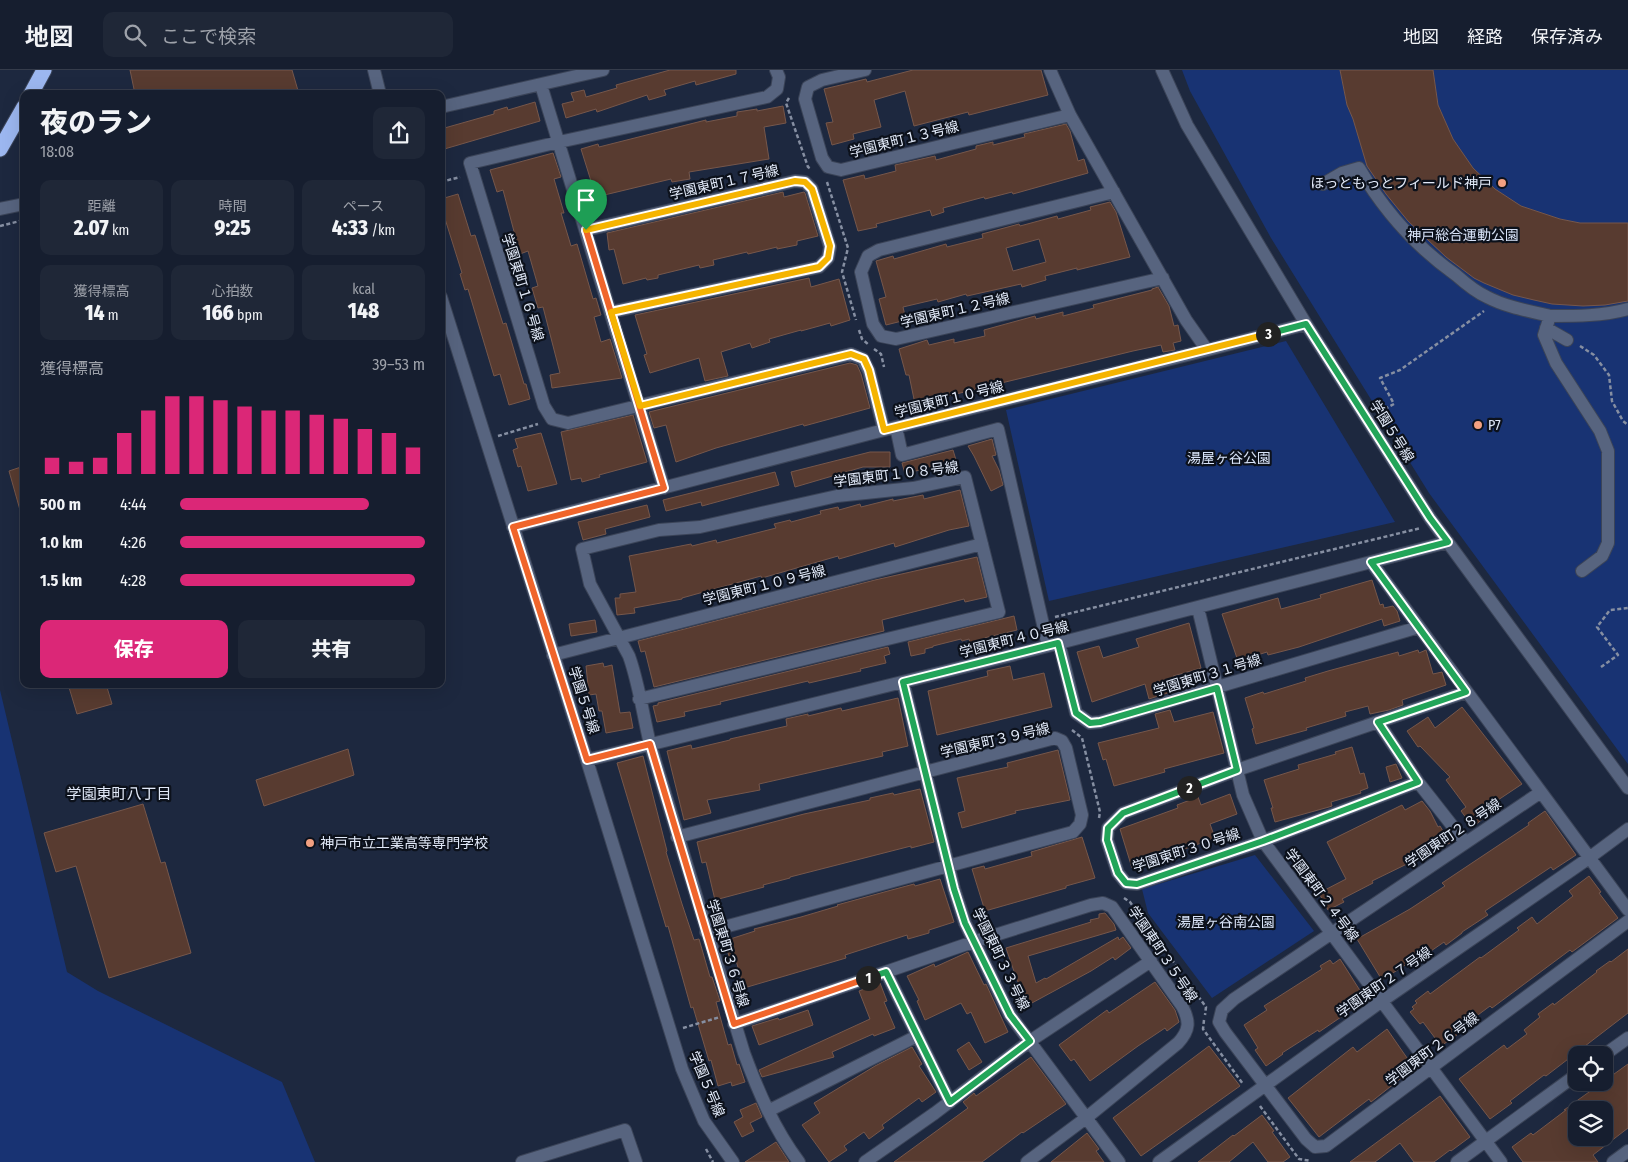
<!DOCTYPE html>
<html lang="ja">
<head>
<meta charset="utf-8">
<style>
  body { margin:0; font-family:"Fira Sans Condensed","Noto Sans JP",sans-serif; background:#1f2737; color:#f1f3f6; height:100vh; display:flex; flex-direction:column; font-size:19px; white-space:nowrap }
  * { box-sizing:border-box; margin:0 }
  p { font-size:16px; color:#9ea2aa }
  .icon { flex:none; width:28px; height:28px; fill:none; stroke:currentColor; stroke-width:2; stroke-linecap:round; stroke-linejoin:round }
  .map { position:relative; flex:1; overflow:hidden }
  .drawer { position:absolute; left:20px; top:20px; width:425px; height:598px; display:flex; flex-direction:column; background:#161e2f; border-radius:10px; box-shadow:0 5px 20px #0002,0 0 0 1px #353c4b }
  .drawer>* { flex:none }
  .buttons { position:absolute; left:1568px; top:976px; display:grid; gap:10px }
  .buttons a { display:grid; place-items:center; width:45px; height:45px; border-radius:10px; background:#161e2f; box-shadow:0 5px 20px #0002,0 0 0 1px #353c4b; font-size:25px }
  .pin { position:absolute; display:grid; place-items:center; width:42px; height:42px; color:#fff; margin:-51px -21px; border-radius:50% 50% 50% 0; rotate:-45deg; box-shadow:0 0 5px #0007 }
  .pin .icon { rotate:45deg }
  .km { position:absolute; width:25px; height:25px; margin:-12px; border-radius:50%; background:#222; color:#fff; font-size:14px; line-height:25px; text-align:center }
  .round { display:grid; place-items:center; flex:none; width:52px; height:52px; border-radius:10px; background:#1f2737 }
  .head { display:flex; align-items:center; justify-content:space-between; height:85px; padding:0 20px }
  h1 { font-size:28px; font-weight:800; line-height:38px }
  .metrics { display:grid; grid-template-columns:repeat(3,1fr); gap:8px; height:85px; padding:5px 20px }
  .metrics div { display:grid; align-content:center; border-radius:10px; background:#1f2737; text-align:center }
  .metrics b { font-size:21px; font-weight:800 }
  .metrics small { font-size:14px; font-weight:400 }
  .metrics p { font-size:14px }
  .chart { height:140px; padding:10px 20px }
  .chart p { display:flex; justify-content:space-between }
  .chart svg { width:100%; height:90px; margin-top:5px; stroke:#db2777; stroke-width:6 }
  .primary-button { display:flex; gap:10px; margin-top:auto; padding:10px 20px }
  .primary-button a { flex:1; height:58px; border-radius:10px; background:#db2777; color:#fff; font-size:20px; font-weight:800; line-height:58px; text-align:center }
  .primary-button a+a { background:#1f2737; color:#f1f3f6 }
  ul { padding:0 20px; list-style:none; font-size:16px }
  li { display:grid; grid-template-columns:80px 60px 1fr; align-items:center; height:38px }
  li i { height:12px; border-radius:6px; background:#db2777 }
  header { display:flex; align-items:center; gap:30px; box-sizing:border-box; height:70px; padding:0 25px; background:#161e2f; border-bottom:1px solid #353c4b }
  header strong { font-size:24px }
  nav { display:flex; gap:28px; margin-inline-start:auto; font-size:18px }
  .search { width:350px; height:45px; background:#1f2737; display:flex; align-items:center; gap:12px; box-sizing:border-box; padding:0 18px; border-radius:10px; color:#9ea2aa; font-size:19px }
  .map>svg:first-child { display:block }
</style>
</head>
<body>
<header>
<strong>地図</strong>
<div class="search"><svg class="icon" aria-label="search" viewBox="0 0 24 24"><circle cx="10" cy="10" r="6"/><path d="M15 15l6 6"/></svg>ここで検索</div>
<nav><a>地図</a><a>経路</a><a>保存済み</a></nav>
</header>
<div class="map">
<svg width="1628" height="1092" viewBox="0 0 1628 1092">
  <rect width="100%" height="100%" fill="#1d283f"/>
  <path fill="#183373" d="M1182,0H1628V694L1429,423L1271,168L1190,21Z
    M1286,271L1395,452L1049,531L1006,340Z
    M0,620L67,902L98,921L282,1012L315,1092H0Z
    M1255,785L1314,861L1212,928L1148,843L1142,819Z"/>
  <path fill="#583b30" stroke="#76574b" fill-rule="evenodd" d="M130,0H292L299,24H135Z
    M670,0H736V4L696,15L695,11L664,20L666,25L649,30L647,25L597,42L596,39L566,48L562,34L574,31L571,23L584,20L586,27L617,18L616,15Z
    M913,0H1041L1048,25L969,45L968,42L914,56L905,21L874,30L881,57L853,64L854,69L832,75L826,53L833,52L824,19L866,9L867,12Z
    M1340,0H1433L1438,35L1453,69L1473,98L1495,119L1521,136L1560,149L1580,153H1628V231L1605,235L1583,236L1552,234L1534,230L1513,225L1484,213L1474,208L1446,187L1408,151L1386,124L1367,96L1353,49L1347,35Z
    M535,32L540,51L441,80V59L494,44V41L507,37L508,40Z
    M783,36L786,53L764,57L769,89L689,102L690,109L672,112L671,109L596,127L581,79L598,74L599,77L706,50V52L737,46V42L757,39V41Z
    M1066,54L1070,61L1078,91L1084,89L1088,103L1013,124L1012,122L985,129L984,127L943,138L944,142L932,146L930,140L876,154L877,157L858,161L843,110L864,105L865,109L896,101L895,95L935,86L936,90L976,79V76L993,72V75L1025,67L1024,64Z
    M553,83L561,107L554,109L564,143H561L571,176L577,174L593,229L596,228L601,245L594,247L601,272L610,269L622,308L552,318L550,305L560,303L543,237L538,238L532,218L538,216L528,181L520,184L503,120L497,122L490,100Z
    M783,122L784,127L804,122L805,123L818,166L797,171V175L777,179V177L748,184L747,182L713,190L714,195L700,198L699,195L658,205V208L647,210L646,208L623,214L614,179L609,180L607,163Z
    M458,124L471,166L475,165L503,254L506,253L524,314H526L530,329L509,335L500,304L494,306L468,219L465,220L460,204L462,203L441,136V129Z
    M1110,132L1116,142L1130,187L1077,200V198L1045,206L1046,210L1022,217L1021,214L967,226L966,224L938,232L937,229L903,237L906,250L886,255L879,229L886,227L876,191L893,186L894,189L946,174L947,177L983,168L982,164L1019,154L1020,156L1057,146L1058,149L1091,140L1090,137ZM1039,169L1046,192L1013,201L1006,178Z
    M809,208L811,217L839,209L850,250L831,256L830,253L801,261V260L769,269L770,272L752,278L750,273L721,282L728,306L705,311L699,288L650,303L644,285L647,284L635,245Z
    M1158,217L1169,236L1174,256L1178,255L1181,271L1173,273L1175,280L1163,282L1161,275L1133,281L915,334L909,305H906L899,279L927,270L929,275L954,269V273L985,266L984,260L1035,246L1036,249L1063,242V246L1094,238L1093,235L1152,220V219Z
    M850,293L857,295L861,304L870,338L804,356L803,354L716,378L676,392L666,355L654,358L649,342Z
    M633,345L647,392L599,405L600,407L582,412L581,408L571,410L561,362Z
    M541,363L557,414L528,421L521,396L518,397L513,380L518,378L515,369Z
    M992,369L996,385L992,386L999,400L1003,415L991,421L974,386L968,376Z
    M953,380L956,390L905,404L902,393Z
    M870,382H890V397H863L795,417L791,402Z
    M24,396V439L20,440L9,401Z
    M775,402L779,415L702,436L701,432L666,441L663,430Z
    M960,420L969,456L949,460L895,477L894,473L839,489L838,486L762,508L761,506L682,528V529L634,538L635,543L617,545L615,528H620V524L636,522L629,486L691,474L692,476L716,470L717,473L776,458L774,454L790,450L791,452L821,444L820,441L838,437L839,440L860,434L861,437L893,429V431L923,425L924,429Z
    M647,435L650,447L605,459L606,464L583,470L578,452Z
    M977,487L987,527L965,532L964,529L882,550L884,561L654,617L645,581L641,582L638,571L875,510Z
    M1372,510L1380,535L1383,534L1384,538L1393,536L1397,541L1400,551L1384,556L1382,549L1299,577L1268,585L1267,582L1238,591L1222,544L1278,528L1281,539L1321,528L1320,525Z
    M1014,546L1017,560L984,568L985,572L971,576L969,569L962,571L961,569L933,576V577L925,579V583L911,586L908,572Z
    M595,550L597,562L571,566L569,554Z
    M1189,553L1201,598L1173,606L1174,607L1170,608L1174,621L1149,629L1145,614L1092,632L1077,582L1099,576L1103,588L1139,577L1136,569Z
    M888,577L890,584L884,586L886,593L860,599L861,601L809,613L808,611L720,632L721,634L684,642L685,646L657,652L653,636L658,635V633Z
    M1418,580L1419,583L1426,580L1433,604L1442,602L1446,615L1402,630L1403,635L1389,640L1370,644L1368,636L1345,642L1346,646L1306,658L1307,660L1256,674L1252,659L1254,658L1245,628L1263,622L1264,624L1306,611L1305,608L1328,601L1398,582L1399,586Z
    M603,593L604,597L612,595L620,643L630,642L633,658L606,663L602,641H599L596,624L589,625L586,596Z
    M1010,596L1013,610L1044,603L1052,637L937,665L928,621L988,606L987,601Z
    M68,614H106L112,634L77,644Z
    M898,628L908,676L882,682L883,686L759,714L760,720L707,730L711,743L684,750L667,681L691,675L692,679L730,670V669L787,656L786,649L808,644V646L841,638L842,641Z
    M1462,637L1522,714L1495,732L1498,736L1473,757L1461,741L1466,737L1446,710L1450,707L1420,676L1418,677L1407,661L1428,647L1435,658Z
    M1170,640L1174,652L1213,642L1224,683L1164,699L1165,702L1114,716L1106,689L1103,690L1098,673L1159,658L1155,644Z
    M1352,677L1360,704L1364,703L1368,718L1360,721L1361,723L1331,732L1332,736L1329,737L1275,752L1271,738H1273L1264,710L1299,699L1298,695L1336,684L1335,682Z
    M348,679L354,705L264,736L256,710Z
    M1058,680L1070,730L1015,741L1016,743L962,758L958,743L965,741L957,708L1008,697L1007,693Z
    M643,686L667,781L666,782L682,834L694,870L699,869L710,907H712L720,931L716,932L728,975L731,974L737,995L739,994L745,1012L732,1016L731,1012L718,1016L711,990L709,991L693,937L691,938L668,856L666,857L658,830L617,693Z
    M1396,694L1402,708L1390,712L1386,697Z
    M920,719L934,772L911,778V776L790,807V808L763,815L764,817L715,830L706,792L702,793L697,772L804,744L870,730V728L893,723L894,725Z
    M1230,724L1237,744L1210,754L1215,768L1132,798L1120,759L1178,738L1177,735L1198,727L1201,735Z
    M1422,731L1430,741L1438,757L1440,756L1450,773L1372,811L1373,813L1342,829L1344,832L1328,840L1319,823L1346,809L1327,772L1402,735L1405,740Z
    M143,734L161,793L165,792L191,883L109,908L76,796L56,802L44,763Z
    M1545,741L1576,785L1553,800L1551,797L1485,841L1488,845L1462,862V863L1446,875L1444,872L1415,892L1413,890L1382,910L1357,869L1410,839L1445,816L1442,813L1529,755L1528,753Z
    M1082,767L1095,808L1066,816V818L985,841L972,799L984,796L985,799L1032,786L1031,782Z
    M1589,806L1601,822L1599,823L1618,848L1572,882L1570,880L1492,938L1490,936L1459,959L1461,962L1441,976L1423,952L1420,954L1410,942L1414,939L1412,937L1417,933L1415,931L1428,921L1430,924L1480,887L1481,888L1519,860L1517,858L1532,847L1537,854L1573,826L1569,821Z
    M940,809L954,852L929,860V863L908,869L907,865L845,885L846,888L744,918L735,887L730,889L724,871L755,861L754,859L801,847L838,836L837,835L888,821L914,814L915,816Z
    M1105,843L1114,854L1116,860L1028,886L1036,913L1045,908L1046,909L1118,867L1119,870L1123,867L1131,878L1115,890L1113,887L1091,901L1030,934L1017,910L1006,878L1091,852L1090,850L1099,848V844Z
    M1628,879V943L1546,1006L1544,1005L1510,1031L1512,1033L1490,1049L1459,1009L1504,975L1507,979L1527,964L1524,960L1540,947L1538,944L1553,933L1554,935L1597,902L1596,901L1610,891L1611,892Z
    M968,882L984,915L986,914L1008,962L985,973L971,942L967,944L961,933L925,950L917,931L919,930L907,906L934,894L935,897Z
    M1340,889L1366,930L1319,962L1318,960L1282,983L1283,984L1266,996L1255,980L1258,978L1244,955L1267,940L1264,936L1322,899L1320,896L1330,890L1333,894Z
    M1155,912L1175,940L1179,952L1167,961L1165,958L1138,976L1090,1011L1074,989L1071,991L1059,975L1107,940L1109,943Z
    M880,913L887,931L884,932L895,958L874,966L873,964L832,982L834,987L762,1007L759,1000L870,949L859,921Z
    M808,940L813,955L759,975L752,956L778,948L779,950Z
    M1387,959L1414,998L1371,1032L1369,1029L1319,1067L1288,1028L1353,977L1357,982Z
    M969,972L982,992L969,1000L957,980Z
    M1209,976L1240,1016L1141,1086L1113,1048Z
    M912,977L922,994L919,996L936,1022L922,1032L919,1028L882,1055L884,1058L869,1069L864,1062L844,1076L847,1080L829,1092L802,1055L820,1043L814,1033L875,996Z
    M1031,987L1066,1034L1023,1063L1022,1062L982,1092H894L968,1038L963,1032L974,1023L976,1026Z
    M1628,994V1058L1593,1085L1598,1092H1523L1512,1077L1531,1063L1533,1065L1566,1040H1564ZM1576,1040H1604V1068H1576Z
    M1440,1026L1470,1067L1451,1081L1450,1080L1434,1092H1414L1400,1073L1375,1092H1350Z
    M756,1033L762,1047L750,1053L754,1061L742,1067L734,1052L743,1047L740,1040Z
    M1262,1045L1274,1061L1272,1062L1290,1087L1283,1092H1268L1253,1072L1229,1092H1198L1233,1065L1234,1066Z
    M1087,1063L1099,1079L1096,1081L1104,1092H1051Z
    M776,1072L789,1092H745Z"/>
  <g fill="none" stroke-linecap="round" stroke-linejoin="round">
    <defs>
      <path id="minor" d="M374,0L380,24
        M776,0L779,7L777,19L767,27L559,72L470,93L544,336L552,349L568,353L851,284L863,289L869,301L884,360
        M865,0L822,10L808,17L805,29L822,88L828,97L841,100L1070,45
        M1050,0L1070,45L1186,250L1207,280
        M1162,0L1187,55L1306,254L1430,448L1628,718
        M541,15L664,418
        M441,37L603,0
        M1323,114L1342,103L1359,98C1384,141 1415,176 1456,205C1465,213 1476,222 1487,227C1506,237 1529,241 1550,246
        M1114,122L879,180L868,186L861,202L873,254L881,266L896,269L1163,208
        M0,139L24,134
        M586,160L795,111L805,112L812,119L830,177L828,188L819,197L611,242
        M441,227L585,684L682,999L704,1051L733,1092
        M1546,258L1567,270
        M896,357L902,385L998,359L1048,576
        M513,457L884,360L1207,280L1306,254
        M1371,492L1541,722L1234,929L1222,940L1219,952L1225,962L1306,1069L1315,1077L1326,1076L1628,851
        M1582,501L1602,486L1608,473V381L1600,361L1556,293L1544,265L1550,246C1576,246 1603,246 1628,239
        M1198,538L1243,725L1263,771L1501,1092
        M1059,573L1076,643L1090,653L1100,652L1419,557
        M553,585L982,474
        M903,612L954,819L965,853L1010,945L1119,1092
        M639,629L999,542L965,407L913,418L837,426L700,457L659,460L582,479L590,514L629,586C639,614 643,645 650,674L744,983C758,1021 774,1059 799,1092
        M1378,652L1418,712L1465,772
        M587,690L1048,576L1448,472
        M1418,712L1263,771L1137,814L1126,813L1118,803L1107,770L1108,758L1123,743L1237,700L1466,622
        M1541,722L1628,840
        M677,767L1055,668L1062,671L1066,678L1082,745L1080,754L1073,762L706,862
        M886,902L950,1032
        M734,954L973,872L1091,835L1103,833L1112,837L1182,936C1190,951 1190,960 1178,973L1086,1048L1027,1092
        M1604,985L1628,968
        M768,1041L917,966
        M522,1092L625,1060L636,1092
        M865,1092L935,1043L1030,971L1151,891
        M1159,1092L1382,931L1589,788L1628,759
        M1457,1092L1576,1005
        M1613,1092L1628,1081"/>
      <path id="highway" d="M31,24L44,0
        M0,79L24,37"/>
    </defs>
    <use href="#minor" stroke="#3b4458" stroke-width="14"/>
    <use href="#highway" stroke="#3b4458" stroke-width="17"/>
    <path stroke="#868fa2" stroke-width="2.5" stroke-dasharray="4 2.5" stroke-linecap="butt" d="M789,28L786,33L808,97L811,99
      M441,112L460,107
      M827,112L848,178L842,202L856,250
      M0,156L24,150
      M859,260L862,269L869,275
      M1580,276L1594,285L1609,305L1612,331L1623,351L1628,355
      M874,279L881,284L884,297
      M1379,342L1394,334L1380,308L1400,300L1484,241
      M498,366L538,354
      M1055,547L1421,458
      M1601,597L1618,585L1597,557L1610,540L1628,538
      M1072,660L1082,668L1100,742L1099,748
      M1124,828L1130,832L1206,937L1205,945
      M1204,950L1203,959L1243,1014
      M683,958L720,947
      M1260,1036L1299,1089L1311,1091
      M706,1079L713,1092"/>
    <use href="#minor" stroke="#57647f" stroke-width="12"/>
    <use href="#highway" stroke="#9cb7f0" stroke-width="15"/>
  </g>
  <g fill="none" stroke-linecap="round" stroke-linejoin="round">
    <defs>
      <path id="split-1" d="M586,160L664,418L513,457L587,690L650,674L734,954L868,908"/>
      <path id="split-2" d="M868,908L886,902L950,1032L1030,971L1010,945L965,853L954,819L903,612L1058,573L1076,643L1090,653L1100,652L1217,618L1237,700L1189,718"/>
      <path id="split-3" d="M1189,718L1123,743L1108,758L1107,770L1118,803L1126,813L1137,814L1263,771L1418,712L1378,652L1466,622L1371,492L1448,472L1430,448L1306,254L1268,264"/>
      <path id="split-4" d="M586,160L795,111L805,112L812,119L830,176L828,188L819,197L611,242L640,336L851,284L864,289L869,300L884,360L1268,264"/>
    </defs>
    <use href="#split-1" stroke="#fff" stroke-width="10"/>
    <use href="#split-2" stroke="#fff" stroke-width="10"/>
    <use href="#split-3" stroke="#fff" stroke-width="10"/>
    <use href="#split-4" stroke="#fff" stroke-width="10"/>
    <use href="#split-1" stroke="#f0652b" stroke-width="6"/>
    <use href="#split-2" stroke="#22a559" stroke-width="6"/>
    <use href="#split-3" stroke="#22a559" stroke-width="6"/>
    <use href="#split-4" stroke="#f5b400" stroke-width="6"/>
  </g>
  <g fill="#f2a081" stroke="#0c111b" stroke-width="2">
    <circle cx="1502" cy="113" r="5"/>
    <circle cx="1478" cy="355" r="5"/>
    <circle cx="310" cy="773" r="5"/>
  </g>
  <g text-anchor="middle" stroke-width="4.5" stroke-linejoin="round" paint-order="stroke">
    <g font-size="14" fill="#e1e9f8" stroke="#0c111b">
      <text transform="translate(904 69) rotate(-14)" y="5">学園東町１３号線</text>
      <text transform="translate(724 112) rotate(-13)" y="5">学園東町１７号線</text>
      <text transform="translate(523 217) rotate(73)" y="5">学園東町１６号線</text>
      <text transform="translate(955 240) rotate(-13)" y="5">学園東町１２号線</text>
      <text transform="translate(949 329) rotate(-14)" y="5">学園東町１０号線</text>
      <text transform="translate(1392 361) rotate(58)" y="5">学園５号線</text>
      <text transform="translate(896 404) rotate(-7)" y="5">学園東町１０８号線</text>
      <text transform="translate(764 515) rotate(-14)" y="5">学園東町１０９号線</text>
      <text transform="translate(1014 569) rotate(-14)" y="5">学園東町４０号線</text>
      <text transform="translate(1207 605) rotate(-17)" y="5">学園東町３１号線</text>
      <text transform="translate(584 630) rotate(72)" y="5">学園５号線</text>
      <text transform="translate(995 670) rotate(-13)" y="5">学園東町３９号線</text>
      <text transform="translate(1453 763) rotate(-34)" y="5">学園東町２８号線</text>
      <text transform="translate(1186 780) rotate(-18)" y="5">学園東町３０号線</text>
      <text transform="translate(1322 825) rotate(53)" y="5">学園東町２４号線</text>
      <text transform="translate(728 883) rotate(73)" y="5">学園東町３６号線</text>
      <text transform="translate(1163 884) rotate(56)" y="5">学園東町３５号線</text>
      <text transform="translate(1001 889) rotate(64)" y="5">学園東町３３号線</text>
      <text transform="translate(1384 912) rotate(-35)" y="5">学園東町２７号線</text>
      <text transform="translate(1432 979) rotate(-37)" y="5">学園東町２６号線</text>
      <text transform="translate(707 1014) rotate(67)" y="5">学園５号線</text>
    </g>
    <g font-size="14" fill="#e1e9f8" stroke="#0c111b" text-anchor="start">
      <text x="1492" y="118" text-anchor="end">ほっともっとフィールド神戸</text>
      <text x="1488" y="360">P7</text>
      <text x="320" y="778">神戸市立工業高等専門学校</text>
    </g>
    <g font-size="14" fill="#d8e3f8" stroke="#0c111b">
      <text x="1463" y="170">神戸総合運動公園</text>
      <text x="1229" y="393">湯屋ヶ谷公園</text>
      <text x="1226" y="857">湯屋ヶ谷南公園</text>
    </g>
    <g font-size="15" fill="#e1e9f8" stroke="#0c111b">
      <text x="119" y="729">学園東町八丁目</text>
    </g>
  </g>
</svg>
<div class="buttons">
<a><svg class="icon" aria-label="locate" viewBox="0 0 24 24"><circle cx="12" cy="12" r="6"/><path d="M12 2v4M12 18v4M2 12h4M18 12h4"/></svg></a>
<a><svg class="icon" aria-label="layers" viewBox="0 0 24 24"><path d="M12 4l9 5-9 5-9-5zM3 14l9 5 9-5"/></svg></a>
</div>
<div class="pin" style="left:586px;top:160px;background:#1e9e55"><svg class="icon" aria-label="arrive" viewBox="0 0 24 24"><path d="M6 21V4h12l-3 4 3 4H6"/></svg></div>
<b class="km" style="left:868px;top:908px">1</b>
<b class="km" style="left:1189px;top:718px">2</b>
<b class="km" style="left:1268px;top:264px">3</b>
<section class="drawer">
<div class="head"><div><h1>夜のラン</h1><p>18:08</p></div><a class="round"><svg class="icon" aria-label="share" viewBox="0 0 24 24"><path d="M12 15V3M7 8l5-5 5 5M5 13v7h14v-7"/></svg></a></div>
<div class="metrics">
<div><p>距離</p><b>2.07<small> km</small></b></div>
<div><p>時間</p><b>9:25</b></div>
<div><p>ペース</p><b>4:33<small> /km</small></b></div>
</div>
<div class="metrics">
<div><p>獲得標高</p><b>14<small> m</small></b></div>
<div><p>心拍数</p><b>166<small> bpm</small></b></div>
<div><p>kcal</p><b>148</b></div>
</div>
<div class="chart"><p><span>獲得標高</span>39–53 m</p>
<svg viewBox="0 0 160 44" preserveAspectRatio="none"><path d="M5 44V36M15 44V38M25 44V36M35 44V24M45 44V13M55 44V6M65 44V6M75 44V8M85 44V11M95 44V13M105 44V13M115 44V15M125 44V17M135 44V22M145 44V24M155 44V31"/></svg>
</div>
<ul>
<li><b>500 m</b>4:44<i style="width:77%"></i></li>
<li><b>1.0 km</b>4:26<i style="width:100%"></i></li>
<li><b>1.5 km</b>4:28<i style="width:96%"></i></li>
</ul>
<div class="primary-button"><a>保存</a><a>共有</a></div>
</section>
</div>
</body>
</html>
